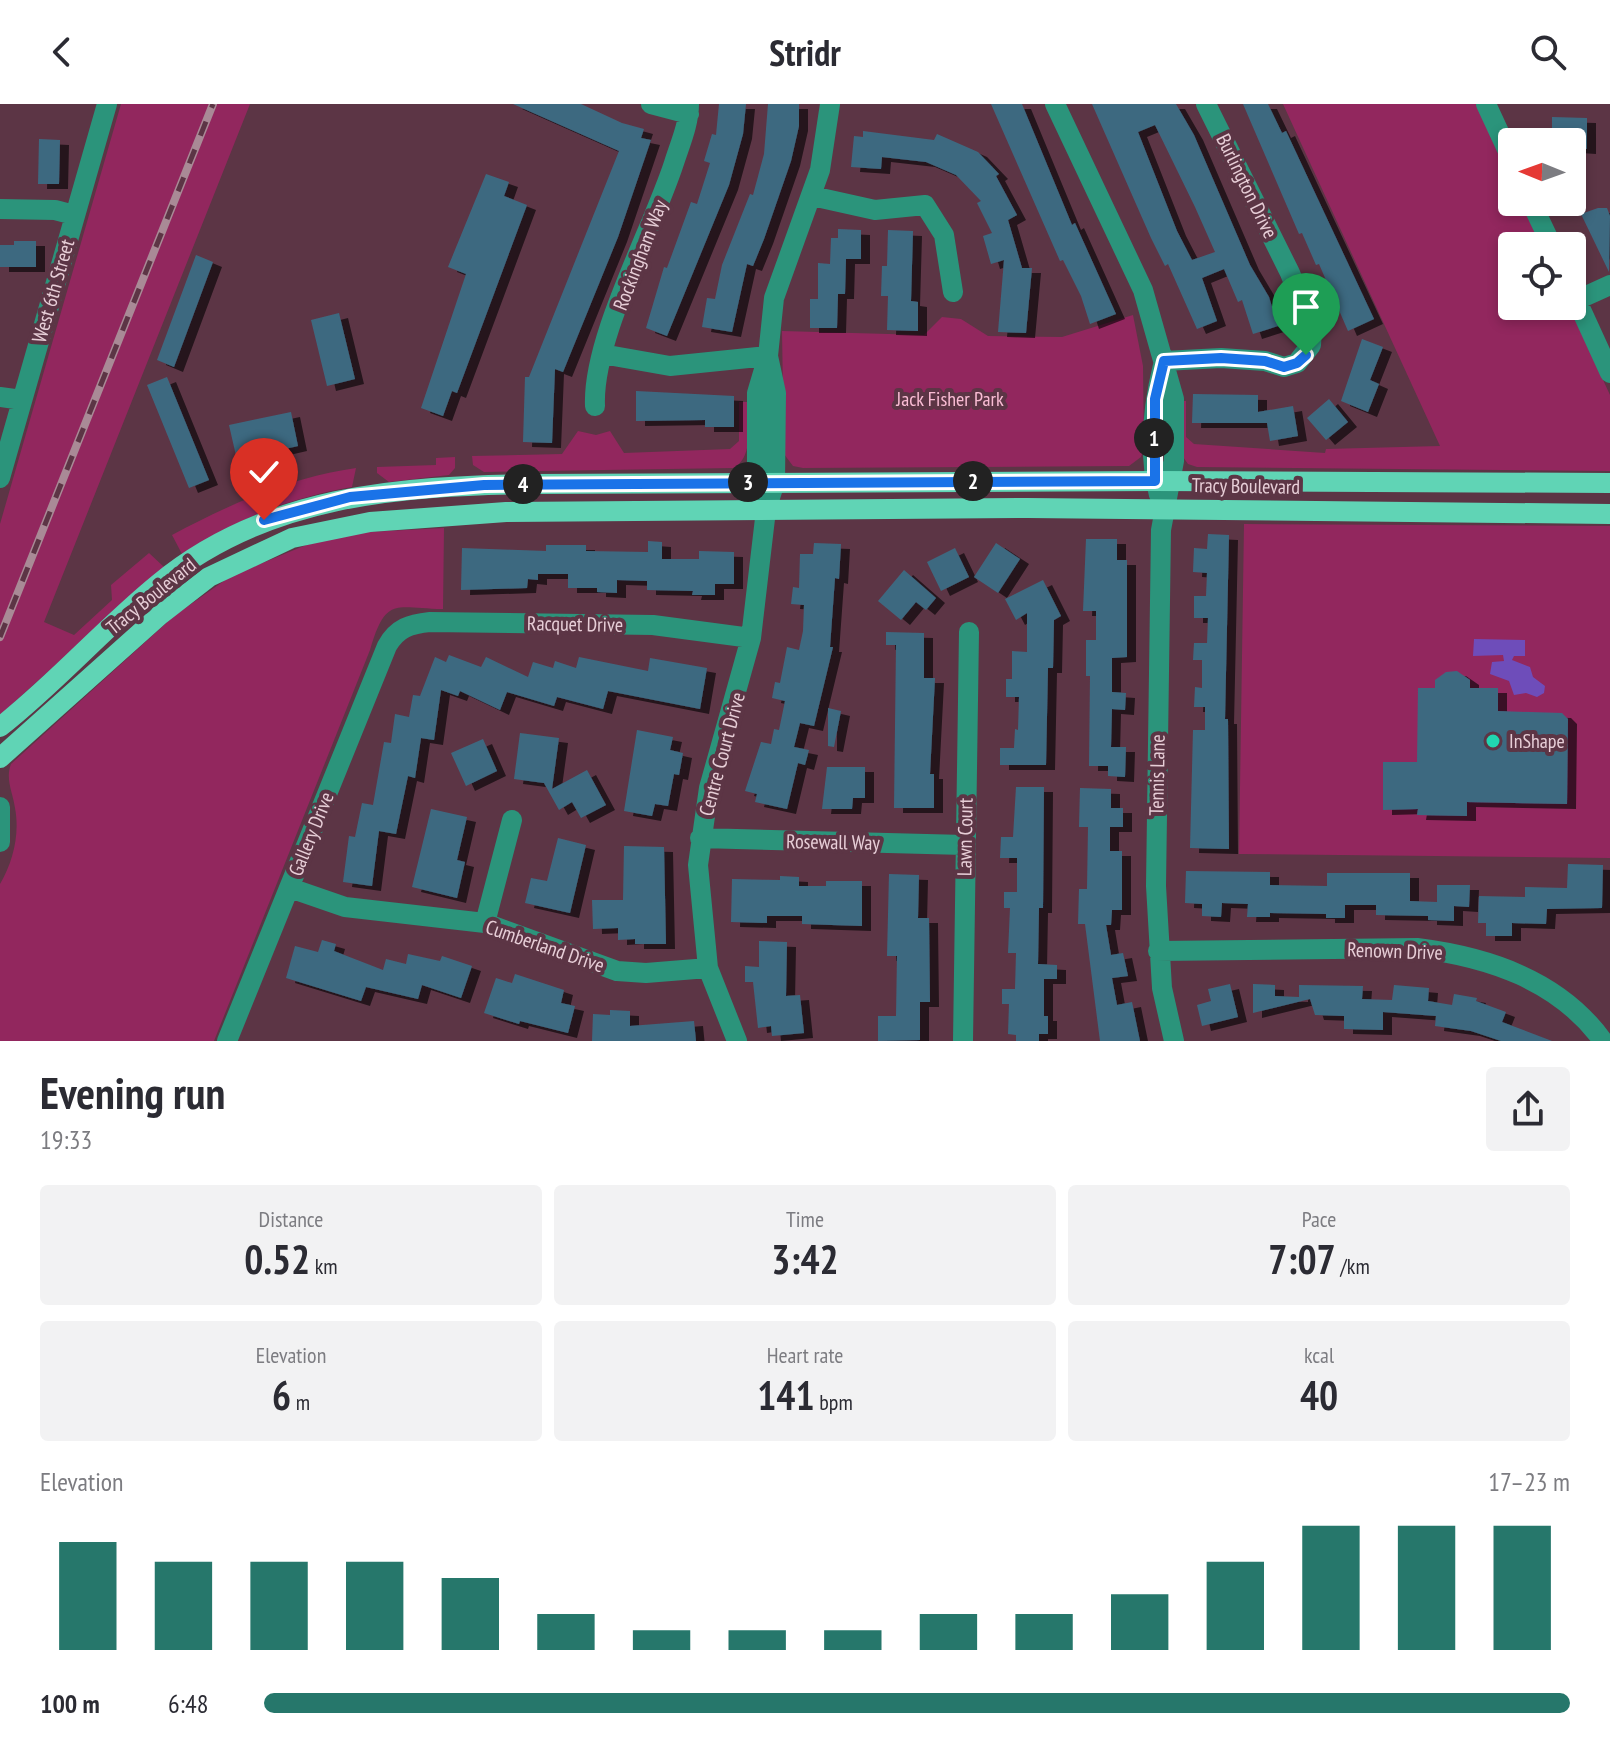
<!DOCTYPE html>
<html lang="en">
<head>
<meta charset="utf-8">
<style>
  body { margin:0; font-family:"PT Sans Narrow",sans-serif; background:#f2f2f3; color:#2b2b33; height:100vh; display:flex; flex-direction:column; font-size:30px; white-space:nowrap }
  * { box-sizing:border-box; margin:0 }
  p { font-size:26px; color:#7c7c81 }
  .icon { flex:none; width:44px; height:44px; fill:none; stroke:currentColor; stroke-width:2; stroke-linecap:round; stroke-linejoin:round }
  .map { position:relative; height:937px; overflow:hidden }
  .drawer { display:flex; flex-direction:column; background:#fff; flex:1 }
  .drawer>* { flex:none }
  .needle { width:52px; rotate:271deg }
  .tools { position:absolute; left:1498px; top:24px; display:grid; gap:16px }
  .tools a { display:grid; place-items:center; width:88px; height:88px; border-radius:8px; background:#fff; box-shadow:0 4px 12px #0003; font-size:40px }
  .pin { position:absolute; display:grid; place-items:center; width:68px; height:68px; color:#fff; margin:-82px -34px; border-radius:50% 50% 50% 0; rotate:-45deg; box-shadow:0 0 8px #0007 }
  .pin .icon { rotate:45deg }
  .km { position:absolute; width:40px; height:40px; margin:-20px; border-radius:50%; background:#222; color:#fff; font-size:22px; line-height:40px; text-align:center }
  .round { display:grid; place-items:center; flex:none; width:84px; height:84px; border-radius:8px; background:#f2f2f3 }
  .overview { display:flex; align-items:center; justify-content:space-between; height:136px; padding:0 40px }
  h1 { font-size:44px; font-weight:700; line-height:60px }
  .stats { display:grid; grid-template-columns:repeat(3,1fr); gap:12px; height:136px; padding:8px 40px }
  .stats div { display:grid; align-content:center; border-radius:8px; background:#f2f2f3; text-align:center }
  .stats b { font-size:40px; font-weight:700 }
  .stats small { font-size:22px; font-weight:400 }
  .stats p { font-size:22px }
  .chart { height:224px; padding:16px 40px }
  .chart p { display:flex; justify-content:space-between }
  .chart svg { width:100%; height:144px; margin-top:8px; stroke:#26776b; stroke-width:6 }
  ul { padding:0 40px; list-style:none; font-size:26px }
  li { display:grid; grid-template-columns:128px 96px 1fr; align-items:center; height:60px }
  li i { height:20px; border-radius:10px; background:#26776b }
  header { display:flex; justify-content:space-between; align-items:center; height:104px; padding:0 40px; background:#fff; font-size:36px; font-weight:700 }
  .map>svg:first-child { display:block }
</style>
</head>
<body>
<header><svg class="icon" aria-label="back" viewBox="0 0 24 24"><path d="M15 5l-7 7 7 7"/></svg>Stridr<svg class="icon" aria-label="search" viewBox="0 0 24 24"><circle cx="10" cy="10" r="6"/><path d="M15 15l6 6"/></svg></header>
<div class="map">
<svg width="1610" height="937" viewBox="0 0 1610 937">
  <defs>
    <filter id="shadow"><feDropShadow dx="9" dy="5" stdDeviation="0" flood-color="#0009"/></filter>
  </defs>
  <rect width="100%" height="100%" fill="#5c3545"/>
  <path fill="#92275e" d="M121,0H250L44,518L74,531L112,496L111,481L149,449L164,463L0,611V420Z
    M1283,0H1476L1512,79V98H1521L1541,142H1512V202H1569L1610,291V367L1197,363L1188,360L1181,350L1180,297H1186V333L1194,340L1325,349L1326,345L1440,342Z
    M1133,211L1143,262L1144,344L1141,353L1129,362L803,364L793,362L784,350L782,227L924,231L942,213L961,215L988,232L1062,233Z
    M739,298H747C747,319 755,353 733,364L484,368L473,361L472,352L562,350L578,327L596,331L610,327L624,349L730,345L739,337Z
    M455,353V364L449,371L389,378L377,369V363L436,361V354Z
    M356,364L352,383C289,394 235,416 182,450L172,431C232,399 289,374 356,364Z
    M1244,420L1610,422V754L1239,750Z
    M444,424L443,505C394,504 386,492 370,546L214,937H0V780C13,758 20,730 15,704C13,689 5,675 11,660L174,512L231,472L311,439L368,428Z"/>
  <path fill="#6e4dba" d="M1474,535L1525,536V552H1514L1512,556L1530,563L1533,573L1545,582L1544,589L1537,593L1526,589L1514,591L1509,577L1490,570L1492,558L1504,557L1503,551L1473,552Z"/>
  <path fill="#3e6980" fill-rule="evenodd" filter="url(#shadow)" d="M513,0H581L622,19L644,25L641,34L651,36L618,133L563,268L555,265L552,339L523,338L525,273H529L619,47Z
    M719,0H746L743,30L729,81L667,232L646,224L664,163L667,164L691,98L697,100L710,59L704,57L712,30L716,31Z
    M768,0H799V22L791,57L764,135L753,162L747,160L732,228L702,223L707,194L715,195L722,161L750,90L753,91L764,50Z
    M991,0H1022L1072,121L1075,119L1116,210L1090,220L1081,192L1063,156L1060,157Z
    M1092,0H1176L1194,31L1250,161L1269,193L1278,222L1253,230L1242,196L1238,198L1224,165L1202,174L1217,217L1197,225L1168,160L1165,162L1151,134ZM1155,21L1195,103L1215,148L1192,156L1177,127L1138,28Z
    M1243,0H1268L1282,29L1286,27L1374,215L1348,227L1319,160L1316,161L1302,129L1299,130Z
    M1552,13L1587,14V45L1572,44V38H1552Z
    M863,27L934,36L937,30L978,48L999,70L996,72L1017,111L1008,116L1022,164H1032L1026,229L998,228L1004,156L991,160L983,132L992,129L977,99L981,97L956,71L926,58L882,53L881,65L851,63L854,32L863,33Z
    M39,35L60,36L59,80H38Z
    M486,70L509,78L504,92L527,101L457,289L452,287L443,312L421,304L466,170L448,163Z
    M1598,104H1607L1610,112L1609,168L1581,110Z
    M838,125L861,126V155H846L845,190H838L837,224H810V195H818V159L830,160L831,134H838Z
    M888,126L913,127L911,197L918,198V227L887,226L888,192H881L882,162H887Z
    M14,137H36V163H0V141H14Z
    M196,151L213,158L174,263L157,256Z
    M339,209L355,275L327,282L311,216Z
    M1362,235L1383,243L1370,276L1379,280L1368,308L1341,297Z
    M167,273L209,376L189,384L147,281Z
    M636,287L734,292V323H705V316L636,317Z
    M1193,290L1258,291V308L1293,302L1298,332L1270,337L1267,319H1192Z
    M1329,295L1348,318L1326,336L1307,314Z
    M291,308L298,342L237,356L229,321Z
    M1208,430L1229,431L1225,615H1228L1229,745L1190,744L1193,626H1205V603H1194L1195,583L1202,584V556H1193L1194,539H1207L1208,514H1194V492H1206L1207,469L1193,468L1194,444L1207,445Z
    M1086,435H1117V456H1127V553L1112,554V588L1126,589L1125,606L1112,605L1111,643H1126L1125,673L1108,672V662H1089L1090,572H1086V536H1096V507H1083Z
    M648,437L662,438V455H699V447L734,448V480H715V491H692L693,487L647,486V477L617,476V489L597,488V484H568V470H538V476L528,475L527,484L461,486L462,444L546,447V441H586V447L648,448Z
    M814,439L841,440L839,475L835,474L830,543H833L814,622L800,619L794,643L809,646L805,661L798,659L787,705L755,698L757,690L745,687L761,638L771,640L774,625L779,626L785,597L772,594L775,578L780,579L787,543L799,546L803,527L804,501L791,500L793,483L799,484L800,450H813Z
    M996,439L1020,455L998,489L974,473Z
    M955,444L969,473L941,487L927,458Z
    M904,466L936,494L926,506L916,498L901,516L878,497Z
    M1043,476L1061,512L1054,516L1053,564H1048L1046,661H1000V644H1014L1015,625L1018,626L1019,593H1006V575H1012V547L1027,548V509L1016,516L1005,495Z
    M886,528L924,529V574H935L930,670H934V704H894L896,541H886Z
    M449,551L481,563L486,553L528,573L533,558L553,564L555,557L576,564L579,553L648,567L650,554L707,564L700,605L608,587L603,605L557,593L554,602L507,588L500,606L460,587L458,592L441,586L434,636L421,634L415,674L408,672L396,730L379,727L372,782L343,778L349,732L355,733L362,699L373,701L384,638L391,639L395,610L409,613L413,591L420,592L435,553L446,558Z
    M1457,567L1470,576V584H1498V607L1562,609L1568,615L1567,700L1467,698V712L1417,711L1418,705L1383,706V658H1417L1418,584H1435V576L1446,568Z
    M828,604L841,607L834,643L828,642Z
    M637,626L673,633L670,646L683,649L679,671L674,670L668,702L655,700L652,712L624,707Z
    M520,629L559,634L552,685L587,666L606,701L581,714L572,698L559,706L544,679L514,675Z
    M483,635L497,667L466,682L451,649Z
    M827,663H865V694H853L852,705H822Z
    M1016,683H1044L1043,804H1039L1038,860L1057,861V875H1044V912H1048V930H1039V937H1016V931L1008,930L1009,900H1002V885H1015L1016,849H1008L1010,804H1004V788H1017V754H1000L1001,733H1013Z
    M1080,684L1111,685V704H1123V723H1110V747H1122V806H1112L1111,821H1106L1111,851L1123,849L1128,872L1112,874L1117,901L1132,898L1140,937H1100L1085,820H1078L1079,785H1087L1088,723H1079Z
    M431,705L467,713L457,756L465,758L457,794L412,783Z
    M558,734L586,741L570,809L525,799L531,774L547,777Z
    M624,742L664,743L666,840H635V835L618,836V824L593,825L592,796H623Z
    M1568,760L1603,761L1602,804L1547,805L1546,820L1512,819V832H1486V819H1478L1479,792L1525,793V783L1567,784Z
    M1186,767L1270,768V781L1327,782V769H1410V797L1437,798V781H1470L1469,803L1454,802V817L1428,816V812L1376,811V801H1345V814H1326V810L1270,809V813H1247L1248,800L1222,799L1221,813L1202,812V800L1185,799Z
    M889,770L919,771L918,814H929L930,898H920V936L878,937V912H896L897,852H887Z
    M780,772L799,773V782H826V777H862V822L802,820V812H767V819L731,818L732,775L780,776Z
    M322,836L336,840L334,847L383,866L386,855L406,860L408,850L440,857L442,852L472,862L461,894L422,881L418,895L366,883L361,897L286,874L295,842L318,848Z
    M759,837L787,838L786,892L800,891L804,929L772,932L771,922L758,924L753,878H745V862L759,863Z
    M515,870L564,886L561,899L575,902L568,929L520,917L519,920L484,909L496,874L512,879Z
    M1230,880L1238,913L1202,922L1197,901L1211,897L1208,885Z
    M1253,880L1275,881V892L1299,893V881L1363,882L1362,895L1392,896L1394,881L1429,884L1428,897L1452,901L1454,890L1477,894L1476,897L1506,908L1502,918L1552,937H1501L1471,927L1435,922L1436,912L1383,908V926L1344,925V912L1315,911L1310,895L1253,909Z
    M610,906L630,907V922L694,917L696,937H592L593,910L610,911Z"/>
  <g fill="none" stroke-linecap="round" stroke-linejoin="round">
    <path stroke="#2b947b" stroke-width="20" d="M651,0L689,10
      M1055,0L1143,186L1174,295V357L1161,426L1156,782L1162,884L1174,937
      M1486,0L1512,56
      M812,92L875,106L925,101L944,131L953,188
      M1531,98L1552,142
      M0,105L55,106L74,111
      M1572,186L1610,269
      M1577,196L1610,181
      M602,250L670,262L768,252
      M1164,257L1221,254L1265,257L1284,263L1297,259L1311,241L1312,225L1290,169L1206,0
      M0,293L22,296
      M595,302C592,235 652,127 674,59C680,40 689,20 689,0
      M0,374L107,0
      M1159,391C1148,349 1153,302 1163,261
      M762,392L757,359V289L768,252L774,194L820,66L830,0
      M0,703V738
      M700,734L965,741
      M290,784L345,803L485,819L617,867L646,869L708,864
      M485,819L512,716
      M1158,847L1417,844C1488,853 1559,876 1603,937
      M227,937L387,542C397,524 410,520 430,518L653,521L751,534
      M737,937L708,864L698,761L709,684L751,534L766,406L775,378L776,289L768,252
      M963,937L969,528"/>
    <path stroke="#60d4b5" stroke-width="20" d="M0,623C56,579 103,525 158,480C265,391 399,382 532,380L1155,377L1610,379
      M0,654L160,511L209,473L292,434L370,418L506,408L1028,404L1610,410"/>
    <defs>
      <path id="rail" d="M0,533L213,0"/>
    </defs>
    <use href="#rail" stroke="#a98a96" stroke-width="8"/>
    <use href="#rail" stroke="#5c3545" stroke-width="5" stroke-dasharray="15" stroke-linecap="butt"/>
  </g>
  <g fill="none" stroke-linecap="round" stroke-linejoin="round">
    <defs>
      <path id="route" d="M264,416L350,393L484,381L1155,377V295L1164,257L1221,254L1265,257L1284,263L1297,259L1306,251"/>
    </defs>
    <use href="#route" stroke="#fff" stroke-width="16"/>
    <use href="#route" stroke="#1a73e8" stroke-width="10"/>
  </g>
  <circle fill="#21d5b0" stroke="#5c3545" stroke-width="3" cx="1493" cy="637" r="8"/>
  <g text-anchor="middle" stroke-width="8" stroke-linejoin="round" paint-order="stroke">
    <g font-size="20" fill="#e7ced7" stroke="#5c3545">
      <text transform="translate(1247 82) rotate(64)" y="7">Burlington Drive</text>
      <text transform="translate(640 151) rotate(-69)" y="7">Rockingham Way</text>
      <text transform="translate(53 187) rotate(-74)" y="7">West 6th Street</text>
      <text transform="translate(1246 382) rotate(1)" y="7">Tracy Boulevard</text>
      <text transform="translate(151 492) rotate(-39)" y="7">Tracy Boulevard</text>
      <text transform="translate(575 520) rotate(1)" y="7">Racquet Drive</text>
      <text transform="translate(722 650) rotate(-75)" y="7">Centre Court Drive</text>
      <text transform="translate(1157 671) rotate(-89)" y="7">Tennis Lane</text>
      <text transform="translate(311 730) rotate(-68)" y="7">Gallery Drive</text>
      <text transform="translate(965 733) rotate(-89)" y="7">Lawn Court</text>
      <text transform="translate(833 738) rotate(1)" y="7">Rosewall Way</text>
      <text transform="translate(545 842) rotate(19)" y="7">Cumberland Drive</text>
      <text transform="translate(1395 847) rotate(2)" y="7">Renown Drive</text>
    </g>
    <g font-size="20" fill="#fabcd4" stroke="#5c3545">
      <text x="950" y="302">Jack Fisher Park</text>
    </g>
    <g font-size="20" fill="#e7ced7" stroke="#5c3545" text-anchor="start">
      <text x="1509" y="644">InShape</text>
    </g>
  </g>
</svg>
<div class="tools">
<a><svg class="needle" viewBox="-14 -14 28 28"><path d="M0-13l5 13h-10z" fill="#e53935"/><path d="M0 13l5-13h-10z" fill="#7c7c81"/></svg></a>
<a><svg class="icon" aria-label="locate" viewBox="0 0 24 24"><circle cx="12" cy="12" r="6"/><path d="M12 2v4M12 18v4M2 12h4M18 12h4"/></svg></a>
</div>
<div class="pin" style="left:1306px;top:251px;background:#1e9e55"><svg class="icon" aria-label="arrive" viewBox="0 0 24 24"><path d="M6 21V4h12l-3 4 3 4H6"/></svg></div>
<div class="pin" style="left:264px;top:416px;background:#d93025"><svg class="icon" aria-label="check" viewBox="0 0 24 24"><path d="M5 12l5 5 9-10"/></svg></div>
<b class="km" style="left:1154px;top:334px">1</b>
<b class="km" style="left:973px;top:377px">2</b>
<b class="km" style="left:748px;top:378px">3</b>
<b class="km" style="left:523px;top:380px">4</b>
</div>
<section class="drawer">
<div class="overview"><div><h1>Evening run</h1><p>19:33</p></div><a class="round"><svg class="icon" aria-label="share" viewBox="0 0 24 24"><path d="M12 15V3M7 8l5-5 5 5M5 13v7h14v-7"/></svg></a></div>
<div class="stats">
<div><p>Distance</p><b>0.52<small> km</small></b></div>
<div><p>Time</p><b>3:42</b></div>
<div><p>Pace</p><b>7:07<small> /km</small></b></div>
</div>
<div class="stats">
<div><p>Elevation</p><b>6<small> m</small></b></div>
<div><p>Heart rate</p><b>141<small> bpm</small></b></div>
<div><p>kcal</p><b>40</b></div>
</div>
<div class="chart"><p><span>Elevation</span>17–23 m</p>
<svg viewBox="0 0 160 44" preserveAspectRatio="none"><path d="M5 44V11M15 44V17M25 44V17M35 44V17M45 44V22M55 44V33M65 44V38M75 44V38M85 44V38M95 44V33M105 44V33M115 44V27M125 44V17M135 44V6M145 44V6M155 44V6"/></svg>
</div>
<ul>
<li><b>100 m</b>6:48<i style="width:100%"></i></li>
</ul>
</section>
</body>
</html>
